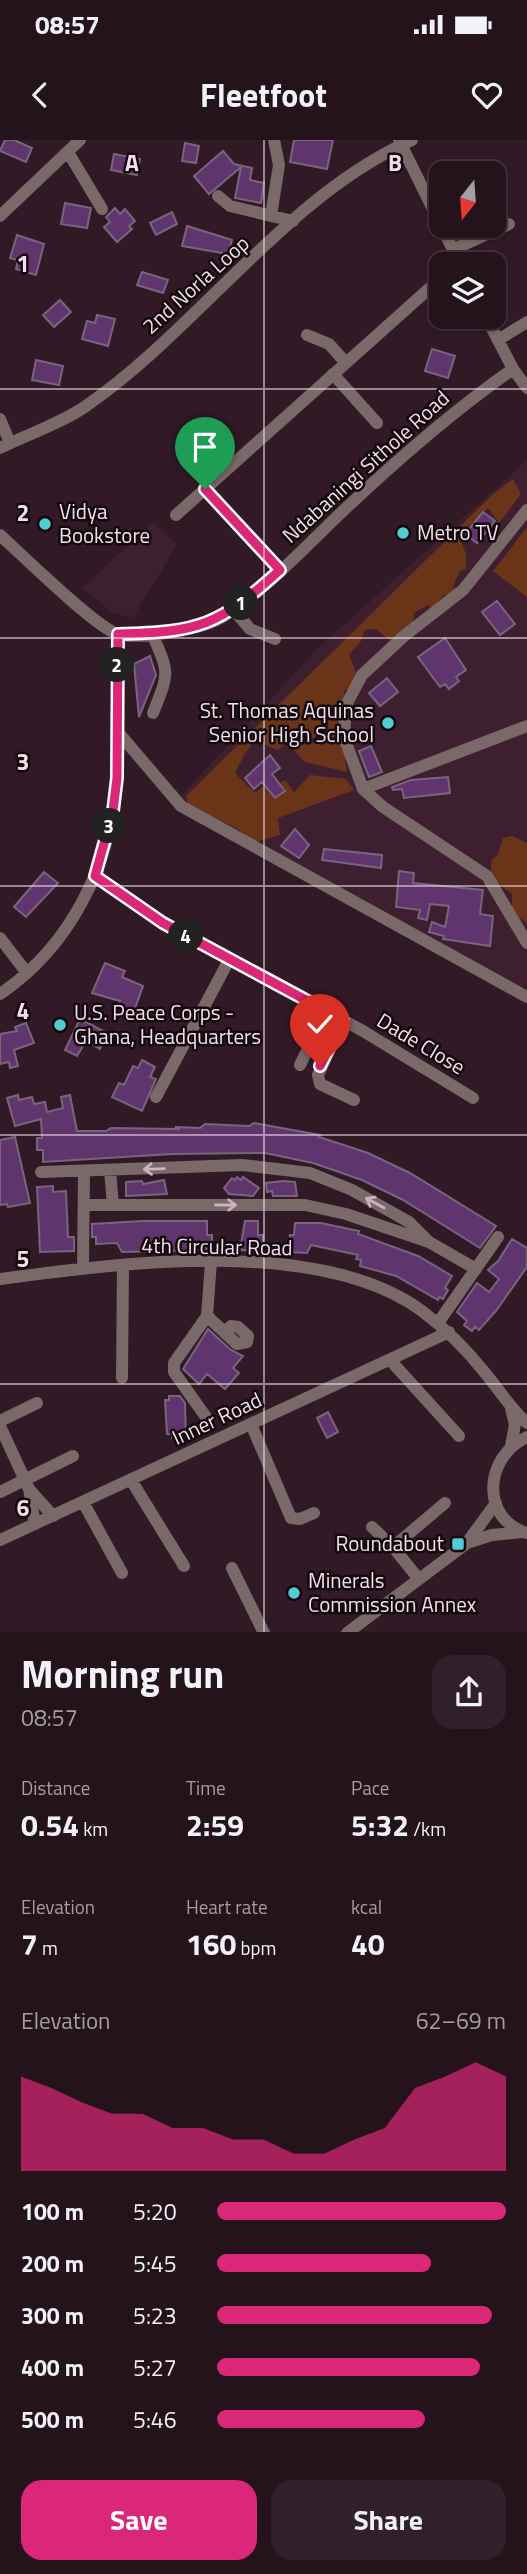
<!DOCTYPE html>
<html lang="en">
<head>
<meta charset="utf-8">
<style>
  body { margin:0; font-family:"Titillium Web",sans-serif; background:#312029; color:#f1f3f6; height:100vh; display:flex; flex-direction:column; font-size:26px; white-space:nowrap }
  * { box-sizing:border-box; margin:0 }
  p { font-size:23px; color:#a39ea3 }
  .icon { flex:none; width:38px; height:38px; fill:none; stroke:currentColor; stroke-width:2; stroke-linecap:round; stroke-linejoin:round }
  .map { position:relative; height:1492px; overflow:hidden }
  .sheet { display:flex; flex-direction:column; background:#25131c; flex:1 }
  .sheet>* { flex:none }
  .needle { width:46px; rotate:197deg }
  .controls { position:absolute; left:429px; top:21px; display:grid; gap:14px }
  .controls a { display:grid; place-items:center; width:77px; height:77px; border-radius:14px; background:#25131c; box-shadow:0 2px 5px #0004,0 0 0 2px #42323b; font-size:35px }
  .pin { position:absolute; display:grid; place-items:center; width:60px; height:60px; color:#fff; margin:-72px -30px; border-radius:50% 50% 50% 0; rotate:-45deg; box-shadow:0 0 7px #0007 }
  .pin .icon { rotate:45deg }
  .km { position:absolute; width:35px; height:35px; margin:-18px; border-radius:50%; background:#222; color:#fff; font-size:19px; line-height:35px; text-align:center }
  .round { display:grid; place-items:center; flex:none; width:74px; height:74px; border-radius:21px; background:#312029 }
  .overview { display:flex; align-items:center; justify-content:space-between; height:119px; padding:0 21px }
  h1 { font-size:38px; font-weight:700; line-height:52px }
  .stats { display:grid; grid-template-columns:repeat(3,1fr); gap:10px; height:119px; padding:7px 21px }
  .stats div { display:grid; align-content:center }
  .stats b { font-size:30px; font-weight:700 }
  .stats small { font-size:19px; font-weight:400 }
  .stats p { font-size:19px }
  .chart { height:196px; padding:14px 21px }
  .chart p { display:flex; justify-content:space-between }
  .chart svg { width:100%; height:126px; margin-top:7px; fill:#db2777; opacity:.7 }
  .button { display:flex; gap:14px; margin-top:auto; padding:14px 21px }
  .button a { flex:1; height:80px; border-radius:21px; background:#db2777; color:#fff; font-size:28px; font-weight:700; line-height:80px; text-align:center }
  .button a+a { background:#312029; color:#f1f3f6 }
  ul { padding:0 21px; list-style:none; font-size:23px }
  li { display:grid; grid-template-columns:112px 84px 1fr; align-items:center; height:52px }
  li i { height:18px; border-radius:9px; background:#db2777 }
  .status { display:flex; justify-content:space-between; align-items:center; height:49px; padding:0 35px; background:#25131c; direction:ltr }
  .status svg { height:19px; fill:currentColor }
  header { display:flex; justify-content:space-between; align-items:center; height:91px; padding:0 21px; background:#25131c; font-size:32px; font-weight:700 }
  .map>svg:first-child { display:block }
</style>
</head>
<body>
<div class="status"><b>08:57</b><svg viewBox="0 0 49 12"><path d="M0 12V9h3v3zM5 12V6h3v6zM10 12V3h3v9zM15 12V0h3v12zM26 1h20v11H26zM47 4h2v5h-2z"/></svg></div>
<header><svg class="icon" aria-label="back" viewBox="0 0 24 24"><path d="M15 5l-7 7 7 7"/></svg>Fleetfoot<svg class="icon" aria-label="heart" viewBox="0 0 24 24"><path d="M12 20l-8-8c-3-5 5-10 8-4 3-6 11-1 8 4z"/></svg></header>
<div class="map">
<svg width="527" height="1493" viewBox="0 0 527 1493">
  <rect width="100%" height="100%" fill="#311926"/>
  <path fill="#3e1f30" d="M527,320V851L277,715L179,658L318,508Z
    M153,382L177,405L133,478L111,472L82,448Z"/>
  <path fill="#6a3418" d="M513,339L521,354L499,383L488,368L459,396L466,414V429L460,431L453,446L455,450L449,457L444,455L432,469L428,465L414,473L413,483L392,502L376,489L365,490L361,501L349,515L359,540L350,552L345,549L342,563L338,559L333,570L324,571L320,593L314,598C299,595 289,599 278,610L255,601L245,613L235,633L255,653L264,646L274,659L286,651L280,643L285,640L294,652L310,635L346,639L354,650L278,678L280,695L255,702L236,688L188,665L186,656L492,355Z
    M527,387V457L493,431Z
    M339,576L347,632L305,622L292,608L308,602L319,604L325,599L329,577Z
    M512,696L527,703V783L512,773V754L491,738V721L498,714L503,698Z"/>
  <path fill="#60356e" stroke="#77657d" stroke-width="2" d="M5,0H14L32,8L26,22L0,11Z
    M294,0H333L327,29L290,22Z
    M185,3L199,6L196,23L182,21Z
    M223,11L234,24L252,28L250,40L264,43L261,63L235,58L241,27L209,54L194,36Z
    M114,14L140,19L137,35L111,30Z
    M65,63L91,68L87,88L61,84Z
    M115,68L120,74L125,69L135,81L129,86L132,89L117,102L104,87L110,82L106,77Z
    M172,72L177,84L156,95L150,83Z
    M187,86L232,100L228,114L182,106Z
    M17,95L44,104L36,135L16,129L18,120L10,118Z
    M142,132L168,140L163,153L137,145Z
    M60,160L71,172L54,187L43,175Z
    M97,175L115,179L108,206L82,199L87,181L95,183Z
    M432,209L455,216L448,238L425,231Z
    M36,220L63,226L59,245L32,240Z
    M483,372L495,381L477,403L465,394Z
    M497,461L515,484L500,495L482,472Z
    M445,498L466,530L456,537L459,541L449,549L445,544L440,547L418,517Z
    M150,516L156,535L139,577L134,524Z
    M387,538L398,552L380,566L369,553Z
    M371,606L382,632L369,637L359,611Z
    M270,615L280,628L272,634L285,651L275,658L262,642L254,649L245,638Z
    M448,637L450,653L404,658L402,649L393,650L392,647L411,640Z
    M295,689L309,705L299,718L281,706Z
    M324,709L382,715L381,728L322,720Z
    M399,731L414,733L413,743L483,750L480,774L493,776L490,806L443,799L444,796L429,792L432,782L445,787L449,766L430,764L427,780L418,778L420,770L396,767Z
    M44,732L58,743L26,777L14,767Z
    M105,823L125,831L122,837L143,846L134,871L118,865L120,861L92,853Z
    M80,879L107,893L100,909L86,901L77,916L65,910Z
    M26,883L34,903L14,910L18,926L10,928L9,922L0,924V894L17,891L15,887Z
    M142,920L155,927L150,937L156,939L142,971L112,957L119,943L124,945L133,926L138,928Z
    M18,955L19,960L32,957L34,964L45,962L47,972L63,968L61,957L70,955L77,991H106L111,988L180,989L175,987L200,988L205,984L249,986L254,983L320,995L319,997L368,1013L410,1033L496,1086L480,1108L403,1060L362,1040L313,1023L265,1013L172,1014L43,1022V1010H37V998H42L41,979L15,986L7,958Z
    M15,997L30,1063L8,1067L7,1064L0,1065V1000Z
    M237,1037L241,1040L243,1037L259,1048L253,1056L229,1054L224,1048L232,1038L235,1040Z
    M164,1040L167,1054L126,1056V1042L142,1041L143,1044Z
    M283,1041L295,1042L297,1056H273L272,1051L267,1052L266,1043Z
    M53,1046V1052L66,1051L68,1097H74V1111L40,1112L37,1047Z
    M143,1081H207V1095H212V1106H206L207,1110L122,1112L117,1103L96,1104V1097H92V1084Z
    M245,1081H258V1095H263V1106H257L258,1111L240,1110Z
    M295,1083H321L359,1091L358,1094L418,1116L452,1136L445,1148L448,1150L443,1159L439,1157L438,1160L396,1136L360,1126L361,1120L356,1119L358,1115L311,1105L307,1113L289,1112L290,1095H294Z
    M512,1099L527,1108V1127L496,1171L479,1190L475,1187L472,1191L464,1185L467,1181L457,1172L477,1143L489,1152L499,1139L488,1130L498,1121Z
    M208,1189L231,1210L243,1216L233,1228L239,1233L225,1249L207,1234L199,1244L183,1229Z
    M169,1256H180L185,1263L186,1298H172V1294H167L165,1260H169Z
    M328,1272L338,1292L327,1298L317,1278Z"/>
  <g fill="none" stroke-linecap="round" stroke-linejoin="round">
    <path stroke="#796969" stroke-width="12" d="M399,0L460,124
      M68,12L102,69
      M218,56L230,66L293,81
      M0,76L80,0
      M271,76L279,25L274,0
      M452,110L509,84
      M486,177L513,229L527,248
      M307,195L329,204L346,223
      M498,200L527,182
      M333,234L377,283
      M0,279L10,303
      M0,308C28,294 60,284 86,266C200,187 285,57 412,0
      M205,349L280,430
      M527,370L463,450L404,496L362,535L346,565L344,597L363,649L383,667L487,736L527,803
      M176,375L441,138
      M0,395C21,414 97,489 118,494C140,500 202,489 222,477C268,448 306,406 345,369C398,319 453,271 513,229
      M233,469L250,489L275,499
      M152,494C170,534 169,533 153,573
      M117,591L181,666L527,857
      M363,649L527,586
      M95,736L163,783L363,891L473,958
      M0,798L27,833
      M0,854C71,806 111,724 117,640C120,592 117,542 118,494
      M343,880L318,935L320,944L354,960
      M300,925L326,872
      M156,957L229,820
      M110,1030L113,1065
      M41,1032L242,1025L310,1033L352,1050L409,1082L429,1102
      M85,1065H305L346,1074L429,1102L476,1129
      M83,1128L84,1031
      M0,1139C118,1123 321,1096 422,1171C446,1189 467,1210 486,1234C500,1251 511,1269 527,1283
      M207,1176L237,1204L247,1202L248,1196L238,1187L231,1186L225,1191
      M438,1183L498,1097
      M390,1220L459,1296
      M122,1238L123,1126
      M206,1277L174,1232V1223L207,1176L211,1122
      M0,1281L37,1263
      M251,1284L291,1378L300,1379L314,1373
      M0,1286L29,1349L53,1376
      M527,1297C485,1316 479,1378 527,1393
      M511,1306L515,1284L511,1269
      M131,1340L184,1426
      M29,1349L35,1384
      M0,1352L73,1316
      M83,1362L122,1433
      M372,1387L393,1407
      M0,1400L449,1192
      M467,1403L492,1395L522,1392
      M232,1428L264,1493
      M418,1438L393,1407L445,1363
      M347,1493L466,1404L496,1363"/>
  </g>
  <defs><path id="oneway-shaft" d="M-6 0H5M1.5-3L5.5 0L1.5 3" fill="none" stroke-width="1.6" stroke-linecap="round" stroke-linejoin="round" transform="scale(1.75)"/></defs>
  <g stroke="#c8b6bc">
    <use href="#oneway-shaft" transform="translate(154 1029) rotate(178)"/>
    <use href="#oneway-shaft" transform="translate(375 1063) rotate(-151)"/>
    <use href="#oneway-shaft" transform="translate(226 1065)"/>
  </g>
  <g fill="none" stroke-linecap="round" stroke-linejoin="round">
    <defs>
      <path id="route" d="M205,349L280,430C218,486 200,492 118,494L117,638L113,671L95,736L163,783L343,880L320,926"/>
    </defs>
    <use href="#route" stroke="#fff" stroke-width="14"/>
    <use href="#route" stroke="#db2777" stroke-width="9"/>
  </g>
  <path fill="none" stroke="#f2e0e9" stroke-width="2" stroke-opacity="0.55" d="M264,0V1493M0,249H527M0,498H527M0,746H527M0,995H527M0,1244H527"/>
  <g fill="#52ccd0" stroke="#12080d" stroke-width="2.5">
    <circle cx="45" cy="384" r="7"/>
    <circle cx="403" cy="393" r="7"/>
    <circle cx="388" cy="583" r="7"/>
    <circle cx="60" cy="885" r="7"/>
    <rect x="451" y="1397" width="14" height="14" rx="3.5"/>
    <circle cx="294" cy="1453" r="7"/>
  </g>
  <g text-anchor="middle" stroke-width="5" stroke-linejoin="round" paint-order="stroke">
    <g font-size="21" fill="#f2e0e9" stroke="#12080d">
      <text transform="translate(196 145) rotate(-42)" y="7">2nd Norla Loop</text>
      <text transform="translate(366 327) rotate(-42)" y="7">Ndabaningi Sithole Road</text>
      <text transform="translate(421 904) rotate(31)" y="7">Dade Close</text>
      <text transform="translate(217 1107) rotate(1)" y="7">4th Circular Road</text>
      <text transform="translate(217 1279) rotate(-25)" y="7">Inner Road</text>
    </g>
    <g font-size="21" fill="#f2e0e9" stroke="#12080d" text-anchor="start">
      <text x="59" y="379">Vidya<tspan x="59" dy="24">Bookstore</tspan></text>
      <text x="417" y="400">Metro TV</text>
      <text x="374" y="578" text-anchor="end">St. Thomas Aquinas<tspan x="374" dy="24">Senior High School</tspan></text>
      <text x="74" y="880">U.S. Peace Corps -<tspan x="74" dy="24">Ghana, Headquarters</tspan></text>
      <text x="444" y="1411" text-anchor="end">Roundabout</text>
      <text x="308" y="1448">Minerals<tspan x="308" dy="24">Commission Annex</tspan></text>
    </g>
  </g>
  <g font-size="23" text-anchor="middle" font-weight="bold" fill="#f2e0e9" stroke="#12080d" stroke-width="5" stroke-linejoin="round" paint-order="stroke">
    <text x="132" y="31">A</text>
    <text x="395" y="31">B</text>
    <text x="23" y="132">1</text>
    <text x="23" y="381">2</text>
    <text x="23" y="630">3</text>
    <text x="23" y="879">4</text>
    <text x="23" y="1127">5</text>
    <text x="23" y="1376">6</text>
  </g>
</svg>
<div class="controls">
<a><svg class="needle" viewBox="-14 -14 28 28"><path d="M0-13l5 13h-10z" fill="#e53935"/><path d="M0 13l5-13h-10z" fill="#a39ea3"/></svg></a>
<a><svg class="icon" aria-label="layers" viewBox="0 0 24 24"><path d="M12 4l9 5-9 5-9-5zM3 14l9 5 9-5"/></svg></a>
</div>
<div class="pin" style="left:205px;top:349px;background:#1e9e55"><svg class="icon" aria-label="arrive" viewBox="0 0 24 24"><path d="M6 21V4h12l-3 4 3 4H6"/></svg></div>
<div class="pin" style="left:320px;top:926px;background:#d93025"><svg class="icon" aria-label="check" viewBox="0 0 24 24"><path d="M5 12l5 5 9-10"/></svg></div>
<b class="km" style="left:241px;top:463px">1</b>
<b class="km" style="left:117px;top:525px">2</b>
<b class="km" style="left:109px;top:686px">3</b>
<b class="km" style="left:186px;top:796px">4</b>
</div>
<section class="sheet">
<div class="overview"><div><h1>Morning run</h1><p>08:57</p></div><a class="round"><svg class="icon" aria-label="share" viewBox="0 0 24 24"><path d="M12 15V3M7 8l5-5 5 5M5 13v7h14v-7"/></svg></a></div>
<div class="stats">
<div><p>Distance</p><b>0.54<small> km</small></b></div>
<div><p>Time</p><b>2:59</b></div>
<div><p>Pace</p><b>5:32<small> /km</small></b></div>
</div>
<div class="stats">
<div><p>Elevation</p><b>7<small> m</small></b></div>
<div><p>Heart rate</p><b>160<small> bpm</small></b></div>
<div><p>kcal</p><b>40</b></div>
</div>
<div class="chart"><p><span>Elevation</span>62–69 m</p>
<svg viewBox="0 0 160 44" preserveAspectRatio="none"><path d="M0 44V11L10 15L20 20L30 24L40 24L50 29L60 29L70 33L80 33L90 38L100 38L110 33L120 29L130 15L140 11L150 6L160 11V44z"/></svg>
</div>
<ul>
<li><b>100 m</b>5:20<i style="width:100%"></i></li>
<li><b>200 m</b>5:45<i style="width:74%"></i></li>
<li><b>300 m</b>5:23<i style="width:95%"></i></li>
<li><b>400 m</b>5:27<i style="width:91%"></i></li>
<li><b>500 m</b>5:46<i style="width:72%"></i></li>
</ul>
<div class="button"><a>Save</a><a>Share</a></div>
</section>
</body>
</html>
